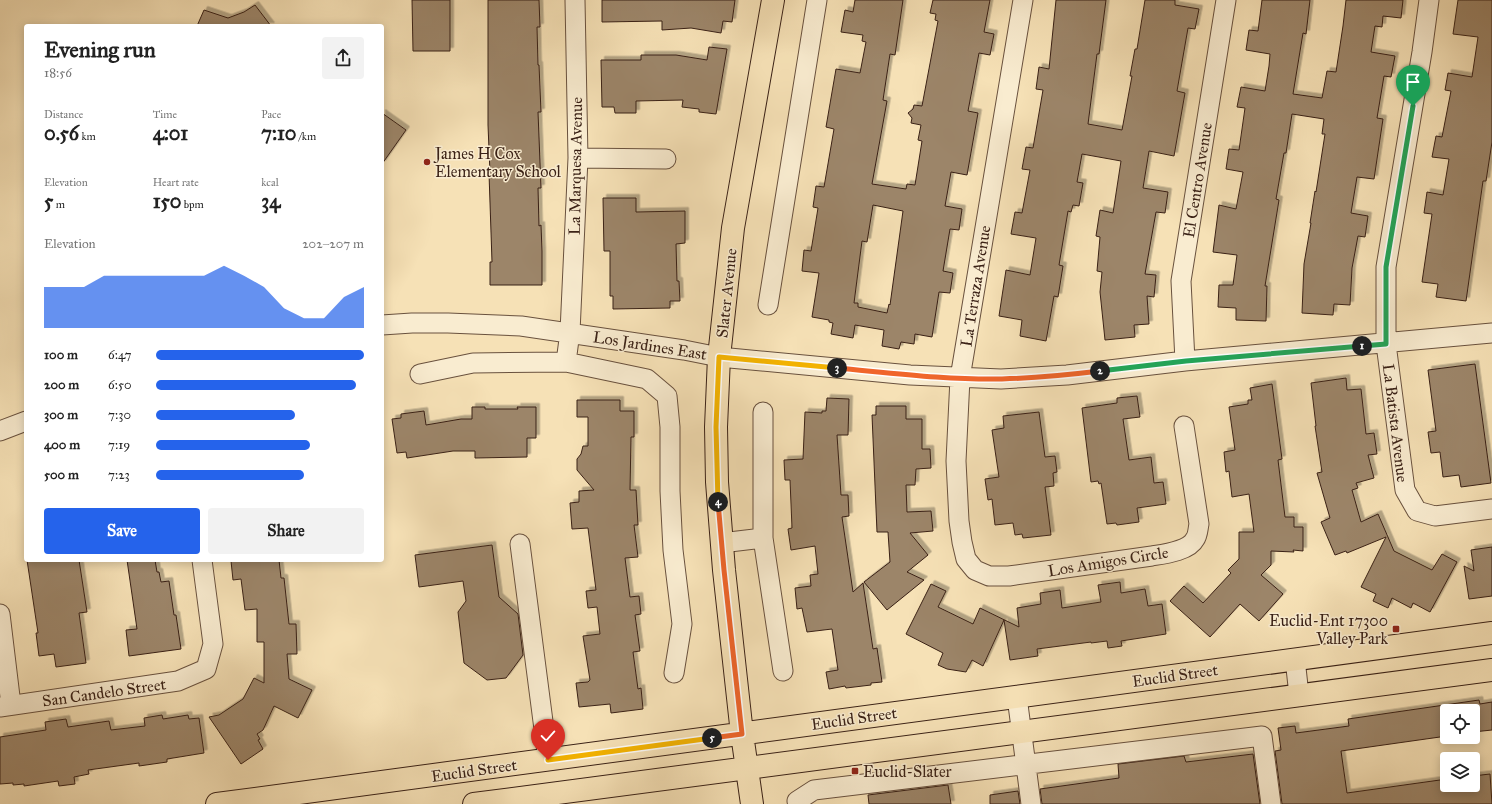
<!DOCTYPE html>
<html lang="en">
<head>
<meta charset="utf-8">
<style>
  body { margin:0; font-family:"IM FELL Great Primer",serif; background:#f2f2f2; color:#222; height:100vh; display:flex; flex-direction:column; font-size:15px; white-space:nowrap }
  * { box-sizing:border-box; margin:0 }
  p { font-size:13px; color:#767676 }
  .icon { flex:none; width:22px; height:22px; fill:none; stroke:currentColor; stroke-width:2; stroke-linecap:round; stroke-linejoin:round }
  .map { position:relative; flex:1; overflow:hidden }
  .sheet { position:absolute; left:24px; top:24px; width:360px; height:538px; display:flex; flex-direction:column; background:#fff; border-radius:4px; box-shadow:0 2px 10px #0003 }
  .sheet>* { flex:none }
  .fabs { position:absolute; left:1440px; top:704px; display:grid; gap:8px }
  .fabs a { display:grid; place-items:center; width:40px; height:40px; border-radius:4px; background:#fff; box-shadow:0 2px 10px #0003; font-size:20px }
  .pin { position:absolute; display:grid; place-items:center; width:34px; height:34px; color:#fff; margin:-41px -17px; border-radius:50% 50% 50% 0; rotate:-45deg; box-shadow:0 0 4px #0007 }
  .pin .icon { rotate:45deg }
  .km { position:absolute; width:20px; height:20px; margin:-10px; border-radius:50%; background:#222; color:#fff; font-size:11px; line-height:20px; text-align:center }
  .round { display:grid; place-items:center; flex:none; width:42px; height:42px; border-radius:4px; background:#f2f2f2 }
  .head { display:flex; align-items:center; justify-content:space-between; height:68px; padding:0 20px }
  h1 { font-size:22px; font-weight:800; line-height:30px }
  .figures { display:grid; grid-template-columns:repeat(3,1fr); gap:6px; height:68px; padding:4px 20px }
  .figures div { display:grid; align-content:center }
  .figures b { font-size:20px; font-weight:800 }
  .figures small { font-size:11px; font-weight:400 }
  .figures p { font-size:11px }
  .chart { height:112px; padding:8px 20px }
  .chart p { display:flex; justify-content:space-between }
  .chart svg { width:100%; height:72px; margin-top:4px; fill:#2563eb; opacity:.7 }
  .action { display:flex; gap:8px; margin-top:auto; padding:8px 20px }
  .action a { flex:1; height:46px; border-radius:4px; background:#2563eb; color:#fff; font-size:16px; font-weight:800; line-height:46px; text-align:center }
  .action a+a { background:#f2f2f2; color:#222 }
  ul { padding:0 20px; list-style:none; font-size:13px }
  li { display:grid; grid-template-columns:64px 48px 1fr; align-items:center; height:30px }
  li i { height:10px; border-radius:5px; background:#2563eb }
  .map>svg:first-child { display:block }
</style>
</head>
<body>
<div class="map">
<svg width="1492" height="804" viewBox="0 0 1492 804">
  <defs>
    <filter id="shadow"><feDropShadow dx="3.5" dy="-3.5" stdDeviation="0" flood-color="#0004"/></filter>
  </defs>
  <rect width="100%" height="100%" fill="#f6e1b6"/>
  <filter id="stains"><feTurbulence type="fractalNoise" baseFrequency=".005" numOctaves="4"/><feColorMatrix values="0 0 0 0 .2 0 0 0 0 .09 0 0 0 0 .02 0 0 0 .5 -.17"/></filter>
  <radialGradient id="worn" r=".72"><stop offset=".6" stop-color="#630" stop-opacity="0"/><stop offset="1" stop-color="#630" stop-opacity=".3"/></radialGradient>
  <path fill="#9c8569" stroke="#3a2116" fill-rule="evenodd" filter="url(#shadow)" d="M412,0H450V51H413Z
    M488,0H539L540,27H537L538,65H539L541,112H538L541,188H538L539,226L541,225L542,251V285H490V262H492L489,173H490L488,125Z
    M602,0H735L732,22L723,21L721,33L691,28L662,30V21L602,22Z
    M855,0H903L895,55L890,54L883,100L887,101L872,184L906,189L907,184L915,185L922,141L918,140L921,125L911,123L912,118L908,113L913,109L914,105L922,106L938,21L935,20L936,14L930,13L933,0H990L984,32L994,34L990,55L979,53L968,111L978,113L967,175L951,172L945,206L962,209L959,230L950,229L943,271L953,273L950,293L939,292L932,337L915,334L914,344L901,342L899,349L882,346L884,330L855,325L853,338L831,334L833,323L829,322V320L812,317L819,273L802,271L804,250L811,251L818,208L813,207L816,186L824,187L834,129L826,127L836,69L860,73L866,42L862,41L863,35L841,32L845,10L853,12ZM873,205L903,211L890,305L889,304L887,313L858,307V303H854L862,241L867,242Z
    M1056,0H1106L1099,54H1097L1088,124L1122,130L1132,76H1130L1135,49H1137L1145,0H1175V5L1199,9L1195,29L1188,28L1177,91L1185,93L1174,156L1149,151L1143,188L1168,192L1165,213L1156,212L1145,274L1156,275L1154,297L1147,296L1149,324L1134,325L1135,337L1105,340L1100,292L1102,272L1097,271L1100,237L1096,236L1100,210L1113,213L1121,161L1082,154L1077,182L1083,183L1079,206L1073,205L1071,212L1068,211L1059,265L1063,266L1058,297L1054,296L1046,341L1020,336L1022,320L999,316L1006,270L1030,275L1036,238L1011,234L1015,212L1022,213L1030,170L1022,169L1026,147L1033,148L1043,90L1036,89L1039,67L1049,69Z
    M1262,0H1310L1306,34L1303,33L1293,94L1322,98L1327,71L1336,72L1343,26L1346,0H1403L1401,18L1383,16L1382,27L1375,26L1371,52L1395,56L1391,77L1384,76L1377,118L1383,119L1374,179L1357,177L1351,213L1368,216L1365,237L1358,236L1352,268L1350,305L1334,304L1333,315L1302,313L1304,264L1311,223H1310L1315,191L1316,192L1325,134H1322L1324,119L1292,114L1286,153H1284L1276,199L1279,200L1265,286H1267L1266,321L1236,320V308L1218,307L1219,285H1233L1237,255L1213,252L1219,205L1236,209L1243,172L1226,169L1229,149L1239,150L1245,108L1237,107L1241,87L1265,91L1269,66L1270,54L1246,50L1249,30L1258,31Z
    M1458,0H1492V142L1486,181H1483L1466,301L1436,297L1438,284L1422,282L1432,214L1424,213L1427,192L1443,195L1449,159L1432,157L1436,136L1442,137L1451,91L1445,90L1448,73L1472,77L1478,37L1453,34Z
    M255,5L271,26H197L204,10L228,18L244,12Z
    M709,47L727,49L716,114L699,112V109L682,107L683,100L636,101V113H615L614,107H602L601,60H641V55H676L707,60Z
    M382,113L406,130L382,164Z
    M603,198H636V212L685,211V243L676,244L677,281H679L680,301H670V308L613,309V296H610V251H604Z
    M1475,364L1491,483L1461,487L1459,475L1443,477L1440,452L1431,453L1428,432L1436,431L1428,370Z
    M1346,378L1347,390L1361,389L1366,434L1374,433L1377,454L1368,455L1374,478L1356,483L1358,488L1352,490L1361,522L1378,514L1394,551L1432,570L1442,554L1457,562L1430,612L1413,603L1411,608L1392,598L1388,608L1373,601L1376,594L1361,587L1386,537L1347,553L1346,551L1335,555L1321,522L1330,518L1317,473L1322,472L1315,426H1316L1311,383Z
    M1272,384L1282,459L1278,460L1285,517H1294V527H1303V551L1293,550L1294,552L1271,551V565L1261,575L1283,594L1259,621L1240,604L1210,637L1170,601L1184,586L1203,603L1231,573L1228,570L1239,559V532H1254L1249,494L1232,497L1229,471L1226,472L1224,452L1235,450L1229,407L1248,404V400H1252L1250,388Z
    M1137,396L1140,417L1123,419L1129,460L1151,457L1154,483L1163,482L1166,504L1137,508L1139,522L1117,525L1116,523L1107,524L1101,483L1099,484L1098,481L1091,482L1082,408L1117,403V398Z
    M827,398L849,399L848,435H837L841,495H848L849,516L842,517L853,592L863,583L873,649L877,648L882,682L871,683V685L846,688L845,686L829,689L826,672L838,670L832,629L807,632L802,608L797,609L795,588L811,586L810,575L818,574L815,546L791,550L788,529L792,528L790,480H785L784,460L803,459L805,412L822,413V411H826Z
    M577,400H620V411H634V437H631L630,490H636L638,525H634L638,557L625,558L630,597L639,596L641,614L635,615L640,651L633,652L638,689L641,688L643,709L611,713L610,704L579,707L576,683L588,682L590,680L583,636L600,634L597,607L588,608L586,591L596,590L588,528L572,529L570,503L579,502V491L594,490L577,470V459L581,454L583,446H588V417H577Z
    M876,406H906V419H922V449H930L931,468L916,469L915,485H906L907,512L931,511L933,531L910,533L928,555L907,572L924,580L887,610L864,582L890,562L888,532H877L872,415H876Z
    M472,407H485V409H518L517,407H536V438H527V457L475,458V451H453L407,458L406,452L397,453L392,419L401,418V414L424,411L426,425L461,419H472Z
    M1039,412L1045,457L1055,456L1057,472L1053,473L1054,486L1045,487L1051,535L1023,538L1022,534L1015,535L1013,523L995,525L992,499L988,500L985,479L999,477L992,430L1004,428L1003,416Z
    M492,545L499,597L518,614L523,655L506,678L487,680L464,663L458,612L466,601L463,581L419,587L415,555Z
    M1492,547V596L1469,599L1464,566L1474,571L1471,550Z
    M27,560H79L87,612L79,613L86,663L56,667L54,654L39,656L36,633H38Z
    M127,560H155L157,572H159L161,582L169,581L174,615H176L181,649L129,656L126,630L137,629Z
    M239,560H279L281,578H284L289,624H296L297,654H287L289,679L312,690L298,718L274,706L263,730L257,734L260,739L258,740L263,749L241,764L209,717L219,715L243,699L254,678L264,683V642H257V609L245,610L241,579L233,580L231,561Z
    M1120,582L1121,593L1145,589L1148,606L1162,604L1166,634L1121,641L1122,646L1108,648L1107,641L1091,643V642L1037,649L1038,656L1010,660L1004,620L983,666L972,660L966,672L947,669L938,665L943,653L906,634L931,584L946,591L938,607L973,624L980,608L1019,627L1017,608L1041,604L1040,593L1060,590L1062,608L1101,602L1098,585Z
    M1479,700L1480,704L1492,702V730L1473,732V711H1447V736L1341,751L1347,793L1447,779V785H1473V776L1490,774L1492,804H1282L1275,751L1281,750L1278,728L1295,726L1296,733L1349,726L1348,719Z
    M162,715L163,719L188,715L189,719L199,718L204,753L167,759V762L139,766V763L88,770L89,774L74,777L75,784L59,786L58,781L24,786V784L13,785V783L0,784V737L46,730L45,722L66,719L68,727L109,721L111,730L145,726L144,718Z
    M1253,754L1260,804H1042L1040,789L1119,778L1118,764L1184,756L1186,762Z
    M948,785L951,804H869L868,795Z
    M1018,791L1020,804H990V795Z"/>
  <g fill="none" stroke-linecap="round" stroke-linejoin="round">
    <defs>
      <path id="minor" d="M1023,0L960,378L956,461L959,521L962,542L966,559L975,570L989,576H1009L1152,556C1164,554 1189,551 1195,539C1198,535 1198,528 1199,524L1184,426
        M1429,0L1422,52L1386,267V344L1405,490L1417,511L1435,516L1492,509
        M578,158L666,159
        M768,305L817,0
        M382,325L412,323H448L521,326L684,350L719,357L910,375L1001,379L1067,375L1185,361L1492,333
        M1185,361L1181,281L1226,0
        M566,362L647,379L667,396L670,427V491L673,550L682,624L674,673
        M420,374L473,363L566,362L570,332L578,158L575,0
        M763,412V538L783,671
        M0,431L26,421
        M721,543L763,538
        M520,544L548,760
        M0,614L11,705
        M1295,659L1299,695
        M1017,697L1031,804
        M0,707L178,681L206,669L213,644L202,560
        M798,804L797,801L814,790L1262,736L1271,804"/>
      <path id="major" d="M217,804L1492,633
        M474,804L1492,670
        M752,804L742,734L724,570L717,482L716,427L719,357L733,228L773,0"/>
    </defs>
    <use href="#minor" stroke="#69513e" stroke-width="21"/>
    <use href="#major" stroke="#3a2116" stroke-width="24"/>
    <use href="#minor" stroke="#f9ecd0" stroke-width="19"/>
    <use href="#major" stroke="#f6e1b6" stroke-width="22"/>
  </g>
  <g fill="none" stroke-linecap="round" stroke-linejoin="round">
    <defs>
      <path id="split-1" d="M1362,346L1386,344V267L1413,106"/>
      <path id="split-2" d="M1100,371L1186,361L1362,346"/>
      <path id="split-3" d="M837,368C892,373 947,380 1002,379C1035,378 1067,375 1100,371"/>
      <path id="split-4" d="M718,502L716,427L719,357L837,368"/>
      <path id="split-5" d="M712,738L742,734L724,570L718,502"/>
      <path id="split-6" d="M548,760L712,738"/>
    </defs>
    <use href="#split-1" stroke="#fff" stroke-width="8"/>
    <use href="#split-2" stroke="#fff" stroke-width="8"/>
    <use href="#split-3" stroke="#fff" stroke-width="8"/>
    <use href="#split-4" stroke="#fff" stroke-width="8"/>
    <use href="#split-5" stroke="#fff" stroke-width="8"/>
    <use href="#split-6" stroke="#fff" stroke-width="8"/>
    <use href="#split-1" stroke="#22a559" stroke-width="5"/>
    <use href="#split-2" stroke="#22a559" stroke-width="5"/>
    <use href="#split-3" stroke="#f0652b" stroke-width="5"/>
    <use href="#split-4" stroke="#f5b400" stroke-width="5"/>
    <use href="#split-5" stroke="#f0652b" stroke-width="5"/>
    <use href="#split-6" stroke="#f5b400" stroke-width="5"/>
  </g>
  <g fill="#8f2418" stroke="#f9ecd0" stroke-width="1.5">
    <circle cx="427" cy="162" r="4"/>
    <rect x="1392" y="625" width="8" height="8" rx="2"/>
    <rect x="851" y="767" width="8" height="8" rx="2"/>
  </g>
  <g text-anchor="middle" stroke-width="3" stroke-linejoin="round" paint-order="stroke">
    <g font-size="16" fill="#3a2116" stroke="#f9ecd0" text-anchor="start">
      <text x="435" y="159">James H Cox<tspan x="435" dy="18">Elementary School</tspan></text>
      <text x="1388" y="626" text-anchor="end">Euclid-Ent 17300<tspan x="1388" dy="18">Valley Park</tspan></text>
      <text x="863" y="777">Euclid-Slater</text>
    </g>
    <g font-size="16" fill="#3a2116" stroke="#f9ecd0">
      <text transform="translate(575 166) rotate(-89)" y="6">La Marquesa Avenue</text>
      <text transform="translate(1197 180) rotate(-81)" y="6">El Centro Avenue</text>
      <text transform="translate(975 286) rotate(-81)" y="6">La Terraza Avenue</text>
      <text transform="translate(726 293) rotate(-84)" y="6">Slater Avenue</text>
      <text transform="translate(650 345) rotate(9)" y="6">Los Jardines East</text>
      <text transform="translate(1396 423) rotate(83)" y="6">La Batista Avenue</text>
      <text transform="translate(1108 561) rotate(-9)" y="6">Los Amigos Circle</text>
      <text transform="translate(1175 675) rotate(-8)" y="6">Euclid Street</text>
      <text transform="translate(104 692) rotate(-8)" y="6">San Candelo Street</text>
      <text transform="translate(854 718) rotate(-8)" y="6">Euclid Street</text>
      <text transform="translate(474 770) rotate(-8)" y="6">Euclid Street</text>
    </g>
  </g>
  <rect width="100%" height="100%" filter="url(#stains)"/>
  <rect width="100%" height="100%" fill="url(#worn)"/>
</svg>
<div class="fabs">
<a><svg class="icon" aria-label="locate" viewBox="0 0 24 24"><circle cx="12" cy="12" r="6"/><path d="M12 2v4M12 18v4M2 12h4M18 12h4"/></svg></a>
<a><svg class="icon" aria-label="layers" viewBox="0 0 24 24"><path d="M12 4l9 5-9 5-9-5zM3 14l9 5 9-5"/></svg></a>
</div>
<div class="pin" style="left:1413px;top:106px;background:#1e9e55"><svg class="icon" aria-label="arrive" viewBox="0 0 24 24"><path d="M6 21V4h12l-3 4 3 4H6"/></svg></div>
<div class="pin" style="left:548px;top:760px;background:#d93025"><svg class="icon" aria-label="check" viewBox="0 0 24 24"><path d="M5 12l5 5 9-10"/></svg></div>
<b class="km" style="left:1362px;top:346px">1</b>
<b class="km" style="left:1100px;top:371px">2</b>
<b class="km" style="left:837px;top:368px">3</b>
<b class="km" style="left:718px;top:502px">4</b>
<b class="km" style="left:712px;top:738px">5</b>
<section class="sheet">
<div class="head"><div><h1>Evening run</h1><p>18:56</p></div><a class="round"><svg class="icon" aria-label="share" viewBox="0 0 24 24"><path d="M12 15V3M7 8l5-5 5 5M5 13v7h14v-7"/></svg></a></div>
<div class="figures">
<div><p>Distance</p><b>0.56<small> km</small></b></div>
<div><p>Time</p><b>4:01</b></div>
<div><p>Pace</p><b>7:10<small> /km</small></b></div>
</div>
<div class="figures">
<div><p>Elevation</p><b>5<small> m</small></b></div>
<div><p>Heart rate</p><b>150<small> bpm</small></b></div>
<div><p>kcal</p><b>34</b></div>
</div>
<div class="chart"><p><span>Elevation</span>202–207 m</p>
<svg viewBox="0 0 160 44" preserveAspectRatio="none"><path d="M0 44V19L10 19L20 19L30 12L40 12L50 12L60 12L70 12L80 12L90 6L100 12L110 19L120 32L130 38L140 38L150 25L160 19V44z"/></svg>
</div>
<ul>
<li><b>100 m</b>6:47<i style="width:100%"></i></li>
<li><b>200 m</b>6:50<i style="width:96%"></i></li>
<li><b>300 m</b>7:30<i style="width:67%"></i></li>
<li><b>400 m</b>7:19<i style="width:74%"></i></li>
<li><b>500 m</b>7:23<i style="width:71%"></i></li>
</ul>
<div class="action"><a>Save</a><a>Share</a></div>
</section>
</div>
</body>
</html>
